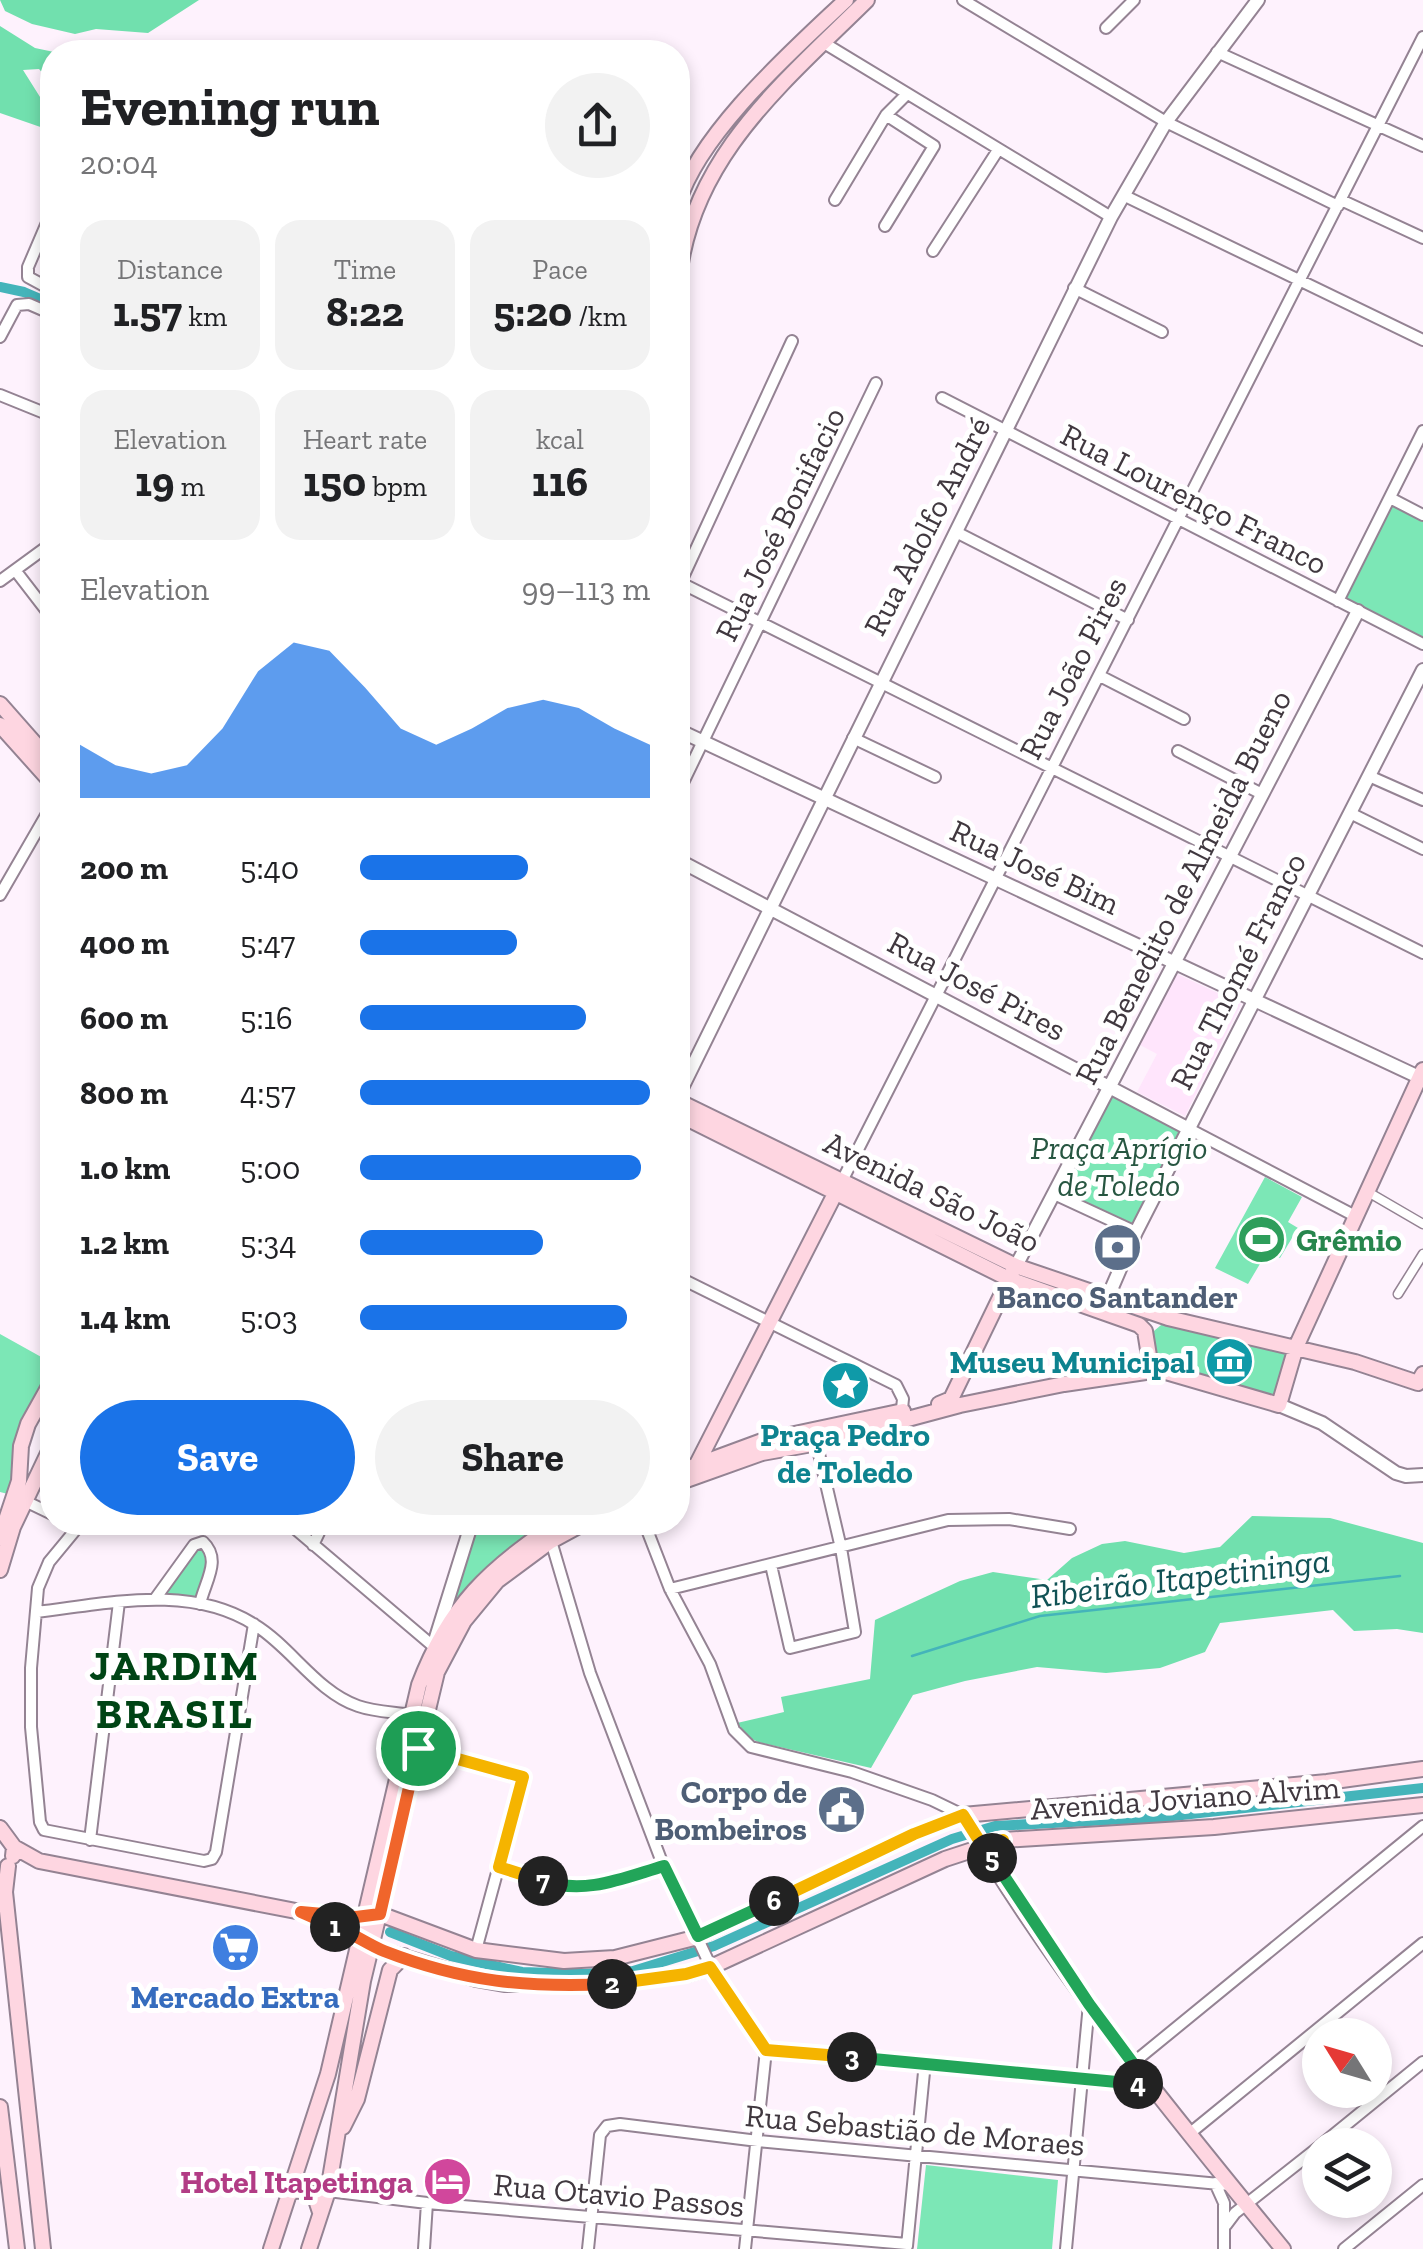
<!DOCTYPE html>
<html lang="en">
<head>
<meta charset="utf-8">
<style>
  body { margin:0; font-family:"Zilla Slab",serif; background:#f2f2f2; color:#202124; height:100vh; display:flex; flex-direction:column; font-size:38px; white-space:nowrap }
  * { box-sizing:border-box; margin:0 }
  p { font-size:32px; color:#757577 }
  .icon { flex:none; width:55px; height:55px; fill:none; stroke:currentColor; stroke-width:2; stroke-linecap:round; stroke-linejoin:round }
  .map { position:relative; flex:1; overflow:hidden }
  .panel { position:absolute; left:40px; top:40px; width:650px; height:1495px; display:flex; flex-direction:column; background:#fff; border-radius:40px; box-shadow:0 5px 15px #0003 }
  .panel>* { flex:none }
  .needle { width:65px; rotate:307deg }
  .fabs { position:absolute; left:1302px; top:2018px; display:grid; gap:20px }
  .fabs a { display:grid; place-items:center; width:90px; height:90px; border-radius:50%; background:#fff; box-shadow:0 5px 15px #0003; font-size:50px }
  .pin { position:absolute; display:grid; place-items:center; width:85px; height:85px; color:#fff; margin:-42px; border:5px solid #fff; border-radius:50%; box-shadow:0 2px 10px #0007 }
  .km { position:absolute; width:50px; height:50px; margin:-25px; border-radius:50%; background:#222; color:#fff; font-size:28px; line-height:50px; text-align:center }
  .round { display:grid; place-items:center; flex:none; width:105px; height:105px; border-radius:52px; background:#f2f2f2 }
  .headline { display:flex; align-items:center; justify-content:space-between; height:170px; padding:0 40px }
  h1 { font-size:55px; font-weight:700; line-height:75px }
  .metrics { display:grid; grid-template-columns:repeat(3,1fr); gap:15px; height:170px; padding:10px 40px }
  .metrics div { display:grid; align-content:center; border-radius:25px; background:#f2f2f2; text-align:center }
  .metrics b { font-size:42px; font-weight:700 }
  .metrics small { font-size:28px; font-weight:400 }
  .metrics p { font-size:28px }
  .chart { height:280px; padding:20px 40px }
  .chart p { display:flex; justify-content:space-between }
  .chart svg { width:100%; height:180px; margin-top:10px; fill:#1a73e8; opacity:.7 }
  .primary-button { display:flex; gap:20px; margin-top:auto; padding:20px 40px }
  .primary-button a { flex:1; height:115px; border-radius:60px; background:#1a73e8; color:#fff; font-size:40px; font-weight:700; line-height:115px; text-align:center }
  .primary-button a+a { background:#f2f2f2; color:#202124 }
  ul { padding:0 40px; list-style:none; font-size:32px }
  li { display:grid; grid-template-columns:160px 120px 1fr; align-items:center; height:75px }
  li i { height:25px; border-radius:12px; background:#1a73e8 }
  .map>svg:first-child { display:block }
</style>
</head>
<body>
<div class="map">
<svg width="1423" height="2249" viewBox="0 0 1423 2249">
  <rect width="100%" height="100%" fill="#fef2fd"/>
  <path fill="#ffe5fc" d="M1175,973L1241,1004L1185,1116L1137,1092L1157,1054L1140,1045Z"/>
  <path fill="#7ce7b6" d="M1390,501L1423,518V640L1341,600Z
    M1111,1096L1179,1131L1134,1224L1062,1191Z
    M1265,1177L1302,1197L1288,1222L1298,1228L1280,1258L1267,1252L1248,1284L1215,1268Z
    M1167,1320L1287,1352L1273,1399L1161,1369L1147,1344L1148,1336Z
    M0,1334L52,1363V1374L46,1380L12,1495L0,1492Z
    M475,1523H521L537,1535L438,1636Z
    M195,1546H201L211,1555L199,1602L157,1597Z
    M926,2165L1058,2180L1052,2249H917Z"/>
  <path fill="#71e0ae" d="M0,0H199L148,33L96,29L75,34L32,24L5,11Z
    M0,26L35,48L54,52L52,84L39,69L23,70L52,116V131L0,113Z
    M1252,1516L1330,1518L1423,1543V1633L1397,1629L1354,1631L1333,1610L1220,1623L1205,1652L1160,1668L1106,1673L1037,1667L965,1681L913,1695L871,1768L758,1742L750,1738L737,1723L784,1712L781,1697L870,1679L875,1620L960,1581L993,1572L1047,1580L1072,1558L1102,1544L1125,1541L1184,1553L1220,1547Z"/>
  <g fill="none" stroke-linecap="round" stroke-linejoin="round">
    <path stroke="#44b4ba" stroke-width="2.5" d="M912,1656L1040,1616L1400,1576"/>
    <path stroke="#44b4ba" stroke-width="10" d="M0,287L24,292L52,304
      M390,1932L451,1956L522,1972L582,1974L633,1971L714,1946L952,1839L995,1826L1164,1817L1423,1788"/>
    <defs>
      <path id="pedestrian" d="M1368,1192L1423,1224
        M1398,1294L1423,1254"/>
      <path id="minor" d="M963,0L1166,122L1338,206
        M1106,28L1134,0
        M824,43L1111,217
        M1217,52L1423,146
        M1125,196L1423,340
        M835,200L886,115L907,94
        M1341,200L1423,238
        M52,211L28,267V277L52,290
        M885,226L934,146L886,115
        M933,251L998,150
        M1074,288L1162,332
        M0,337L17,305L29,304L52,314
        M0,395L52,416
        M942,398L1423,644
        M1390,498L1423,515
        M956,532L1128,620
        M15,570L52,618
        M0,581L52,543
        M681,583L1423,953
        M678,588L792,341
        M1338,601L1423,431
        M1100,676L1184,719
        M853,738L935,777
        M1178,751L1262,794
        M1369,776L1423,800
        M678,793L876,383
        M1350,813L1423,849
        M0,895L52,805
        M1189,1129L1357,1217
        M843,1179L1423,37
        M1054,1194L1136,1232
        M678,1277L896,1385L903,1399L901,1418
        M25,1501L52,1514
        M82,1522L49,1562L38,1588L31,1668V1727L40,1822L44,1830L204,1861L212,1859L216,1852L254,1624
        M287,1522L433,1646
        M644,1522L670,1589L710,1664L734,1730L751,1747L852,1772L932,1800L963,1815
        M551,1541L590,1673L663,1865L711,1967L766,2050
        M313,1545L324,1522
        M771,1565L790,1648L855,1632L841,1548L816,1441
        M670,1589L948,1520L1009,1519L1070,1529
        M155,1599L194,1545L203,1542C222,1560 205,1581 200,1604
        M36,1612C106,1604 190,1583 255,1625C291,1647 317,1692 358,1706C375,1712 395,1712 412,1715
        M418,1748L523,1777L476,1950
        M90,1840L119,1602
        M499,1867L571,1888L594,1887L663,1865
        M766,2050L1149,2085
        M1133,2063L1423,1826
        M1189,2134L1423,1943
        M1321,2145L1423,2062
        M1215,2183L1224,2203V2249
        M328,2191L427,2203L907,2244
        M1226,2225L1235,2213L1320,2146
        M907,2246L925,2062
        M424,2249L427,2203
        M588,2249L600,2135L607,2126L620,2124L758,2141L1230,2185
        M745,2249L766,2050
        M1066,2249L1089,2004
        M1344,2249L1423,2185"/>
      <path id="tertiary" d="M678,730L1423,1079
        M678,860L1189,1129
        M678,1096L1111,217L1166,122L1258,0
        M1016,1266L1358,611
        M1107,1299L1136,1232L1423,670
        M1279,1405L1322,1423L1396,1473L1406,1476L1423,1475
        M523,1522L546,1538
        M434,1644L472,1522"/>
      <path id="secondary" d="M678,203C700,132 791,52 846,0
        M678,286C688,160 782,84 867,0
        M0,704L52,763
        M0,725L52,783
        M678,1101L1016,1266L1168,1318L1355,1362L1418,1383L1423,1374
        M678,1114L1009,1279L1139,1325L1145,1331L1150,1362L1159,1370L1279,1405L1296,1347L1423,1070
        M939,1404L951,1399L1012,1273
        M695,1468L840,1184
        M678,1472L762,1441L903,1411
        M678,1483L762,1453L818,1443L960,1405L1064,1384L1159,1370
        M0,1538L19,1481L21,1446L28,1424L52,1381
        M0,1570L13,1527L52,1445
        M963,1815C1054,1970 1169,2110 1283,2249
        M0,1828L14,1847L13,1856
        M14,1847L39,1861L301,1912L384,1951L476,1979L504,1984H608L687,1974L711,1967L945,1859L1003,1840L1214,1827L1423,1805
        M8,1866L5,1892L43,2249
        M304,1912L356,1917L380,1914L476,1950L564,1961L615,1958L698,1937L914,1834L963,1815L1327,1782L1423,1769
        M0,2107L17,2249
        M343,2127L357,2099L390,1970L404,1956
        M287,2197L293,2191L305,2190L315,2197L320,2212
        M271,2249L328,2074L419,1685C449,1606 489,1568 559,1522
        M309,2249L328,2191L363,1981L437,1672L464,1621L497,1581L551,1541L586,1522"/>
    </defs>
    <use href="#pedestrian" stroke="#948393" stroke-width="11"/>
    <use href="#minor" stroke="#948393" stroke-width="14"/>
    <use href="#tertiary" stroke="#948393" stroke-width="16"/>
    <use href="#secondary" stroke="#948393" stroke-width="18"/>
    <use href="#pedestrian" stroke="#fff" stroke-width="8"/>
    <use href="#minor" stroke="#fff" stroke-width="10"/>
    <use href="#tertiary" stroke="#fff" stroke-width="12"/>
    <use href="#secondary" stroke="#fed6e1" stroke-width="14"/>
  </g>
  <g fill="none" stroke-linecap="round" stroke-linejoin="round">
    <defs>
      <path id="split-1" d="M335,1927L301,1912L356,1917L380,1914L418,1748"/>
      <path id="split-2" d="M335,1927C353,1933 367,1944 384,1951C464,1982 527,1988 612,1984"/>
      <path id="split-3" d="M612,1984L686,1974L710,1967L766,2050L852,2057"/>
      <path id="split-4" d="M852,2057L1138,2084"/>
      <path id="split-5" d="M992,1858L1089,2004L1149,2085L1138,2084"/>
      <path id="split-6" d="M774,1901L914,1834L963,1815L982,1845L1003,1840L992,1858"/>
      <path id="split-7" d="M543,1881C586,1895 623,1878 664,1866L698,1936L774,1901"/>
      <path id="split-8" d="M418,1748L523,1777L499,1867L543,1881"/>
    </defs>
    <use href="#split-1" stroke="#fff" stroke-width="20"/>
    <use href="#split-2" stroke="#fff" stroke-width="20"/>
    <use href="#split-3" stroke="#fff" stroke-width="20"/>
    <use href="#split-4" stroke="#fff" stroke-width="20"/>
    <use href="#split-5" stroke="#fff" stroke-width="20"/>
    <use href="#split-6" stroke="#fff" stroke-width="20"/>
    <use href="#split-7" stroke="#fff" stroke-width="20"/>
    <use href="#split-8" stroke="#fff" stroke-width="20"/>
    <use href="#split-1" stroke="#f0652b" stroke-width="12"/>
    <use href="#split-2" stroke="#f0652b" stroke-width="12"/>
    <use href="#split-3" stroke="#f5b400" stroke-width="12"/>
    <use href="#split-4" stroke="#22a559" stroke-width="12"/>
    <use href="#split-5" stroke="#22a559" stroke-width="12"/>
    <use href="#split-6" stroke="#f5b400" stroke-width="12"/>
    <use href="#split-7" stroke="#22a559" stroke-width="12"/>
    <use href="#split-8" stroke="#f5b400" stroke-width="12"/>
  </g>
  <defs>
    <symbol id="stadium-disc" viewBox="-11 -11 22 22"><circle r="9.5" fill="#2e9e5b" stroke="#fff"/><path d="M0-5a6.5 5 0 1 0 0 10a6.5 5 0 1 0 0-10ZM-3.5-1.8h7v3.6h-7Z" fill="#fff"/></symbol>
    <symbol id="bank-disc" viewBox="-11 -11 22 22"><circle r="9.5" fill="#5c6f8a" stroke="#fff"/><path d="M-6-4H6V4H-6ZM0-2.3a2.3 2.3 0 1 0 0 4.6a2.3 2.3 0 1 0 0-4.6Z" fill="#fff"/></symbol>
    <symbol id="museum-disc" viewBox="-11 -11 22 22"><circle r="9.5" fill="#0f9aa8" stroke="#fff"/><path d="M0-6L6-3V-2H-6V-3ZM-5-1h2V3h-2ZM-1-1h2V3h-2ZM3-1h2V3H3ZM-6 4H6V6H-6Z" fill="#fff"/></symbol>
    <symbol id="sight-disc" viewBox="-11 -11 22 22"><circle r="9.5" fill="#0f9aa8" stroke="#fff"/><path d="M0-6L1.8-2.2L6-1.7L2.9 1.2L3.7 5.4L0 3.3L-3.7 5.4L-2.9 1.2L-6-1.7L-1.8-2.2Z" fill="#fff"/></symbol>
    <symbol id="civic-disc" viewBox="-11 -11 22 22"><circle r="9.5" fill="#5c6f8a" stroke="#fff"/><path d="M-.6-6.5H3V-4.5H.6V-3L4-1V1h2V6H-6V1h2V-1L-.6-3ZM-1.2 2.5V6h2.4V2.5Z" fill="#fff"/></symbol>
    <symbol id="supermarket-disc" viewBox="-11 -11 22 22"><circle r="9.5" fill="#3f7fe0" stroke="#fff"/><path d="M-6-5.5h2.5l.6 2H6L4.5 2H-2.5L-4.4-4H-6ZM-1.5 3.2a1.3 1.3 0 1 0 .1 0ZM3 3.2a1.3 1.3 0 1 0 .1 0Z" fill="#fff"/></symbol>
    <symbol id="hotel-disc" viewBox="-11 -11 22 22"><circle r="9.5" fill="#d1479c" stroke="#fff"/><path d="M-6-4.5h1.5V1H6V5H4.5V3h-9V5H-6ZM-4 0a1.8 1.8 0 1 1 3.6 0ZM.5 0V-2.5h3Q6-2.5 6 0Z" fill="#fff"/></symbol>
  </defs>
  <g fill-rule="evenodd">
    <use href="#stadium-disc" x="1234" y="1212" width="55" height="55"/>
    <use href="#bank-disc" x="1090" y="1220" width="55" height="55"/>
    <use href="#museum-disc" x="1202" y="1334" width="55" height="55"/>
    <use href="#sight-disc" x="818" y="1358" width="55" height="55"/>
    <use href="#civic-disc" x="814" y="1782" width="55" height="55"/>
    <use href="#supermarket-disc" x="208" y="1920" width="55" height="55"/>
    <use href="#hotel-disc" x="420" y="2154" width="55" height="55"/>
  </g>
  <g text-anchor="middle" stroke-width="10" stroke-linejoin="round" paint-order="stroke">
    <g font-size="32" fill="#40383f" stroke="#fff">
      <text transform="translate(1194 499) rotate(27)" y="11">Rua Lourenço Franco</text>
      <text transform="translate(780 524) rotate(-64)" y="11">Rua José Bonifacio</text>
      <text transform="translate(927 526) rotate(-63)" y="11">Rua Adolfo André</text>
      <text transform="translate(1073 668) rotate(-63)" y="11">Rua João Pires</text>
      <text transform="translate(1035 867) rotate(25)" y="11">Rua José Bim</text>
      <text transform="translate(1183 887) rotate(-63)" y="11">Rua Benedito de Almeida Bueno</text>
      <text transform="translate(1238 971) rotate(-63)" y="11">Rua Thomé Franco</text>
      <text transform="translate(977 986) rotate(28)" y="11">Rua José Pires</text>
      <text transform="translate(932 1192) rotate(26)" y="11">Avenida São João</text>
      <text transform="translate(1185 1798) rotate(-4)" y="11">Avenida Joviano Alvim</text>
      <text transform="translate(915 2130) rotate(5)" y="11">Rua Sebastião de Moraes</text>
      <text transform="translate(619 2195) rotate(5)" y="11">Rua Otavio Passos</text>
    </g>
    <g font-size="32" font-style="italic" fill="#275641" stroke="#fff">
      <text x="1119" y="1159">Praça Aprígio<tspan x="1119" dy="37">de Toledo</tspan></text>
    </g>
    <g font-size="32" font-weight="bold" fill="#27864d" stroke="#fff" text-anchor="start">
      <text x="1296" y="1251">Grêmio</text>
    </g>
    <g font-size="32" font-weight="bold" fill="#4e5e75" stroke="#fff">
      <text x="1117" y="1308">Banco Santander</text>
      <text x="807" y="1803" text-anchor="end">Corpo de<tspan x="807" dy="37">Bombeiros</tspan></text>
    </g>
    <g font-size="32" font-weight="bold" fill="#0d838f" stroke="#fff" text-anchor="end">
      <text x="1195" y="1373">Museu Municipal</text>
      <text x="845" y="1446" text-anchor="middle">Praça Pedro<tspan x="845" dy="37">de Toledo</tspan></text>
    </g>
    <g font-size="32" font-weight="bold" fill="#366cbe" stroke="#fff">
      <text x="235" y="2008">Mercado Extra</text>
    </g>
    <g font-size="32" font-weight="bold" fill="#b23c85" stroke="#fff" text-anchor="end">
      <text x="413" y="2193">Hotel Itapetinga</text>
    </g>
    <g font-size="35" font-style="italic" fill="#115255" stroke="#fff">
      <text transform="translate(1180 1578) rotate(-7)" y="12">Ribeirão Itapetininga</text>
    </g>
    <g font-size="42" font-weight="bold" letter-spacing="2.5" fill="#004415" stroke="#fff">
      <text x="175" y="1680">JARDIM<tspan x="175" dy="48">BRASIL</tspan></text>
    </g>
  </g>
</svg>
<div class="fabs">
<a><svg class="needle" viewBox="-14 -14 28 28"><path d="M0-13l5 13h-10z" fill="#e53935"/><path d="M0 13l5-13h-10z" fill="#757577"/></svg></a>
<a><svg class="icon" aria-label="layers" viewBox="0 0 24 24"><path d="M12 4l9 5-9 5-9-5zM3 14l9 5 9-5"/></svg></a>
</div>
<div class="pin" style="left:418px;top:1748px;background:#1e9e55"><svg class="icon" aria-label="arrive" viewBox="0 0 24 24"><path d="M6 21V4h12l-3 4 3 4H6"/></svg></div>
<b class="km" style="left:335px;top:1927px">1</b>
<b class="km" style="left:612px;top:1984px">2</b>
<b class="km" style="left:852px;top:2057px">3</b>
<b class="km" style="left:1138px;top:2084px">4</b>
<b class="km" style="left:992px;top:1858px">5</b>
<b class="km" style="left:774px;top:1901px">6</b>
<b class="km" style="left:543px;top:1881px">7</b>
<section class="panel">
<div class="headline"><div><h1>Evening run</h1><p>20:04</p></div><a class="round"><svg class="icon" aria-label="share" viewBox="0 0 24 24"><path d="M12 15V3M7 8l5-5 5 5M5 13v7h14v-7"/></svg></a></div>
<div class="metrics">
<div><p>Distance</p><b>1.57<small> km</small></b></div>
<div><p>Time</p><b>8:22</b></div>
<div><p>Pace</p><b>5:20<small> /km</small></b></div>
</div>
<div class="metrics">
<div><p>Elevation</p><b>19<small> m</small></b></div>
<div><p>Heart rate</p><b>150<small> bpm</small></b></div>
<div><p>kcal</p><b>116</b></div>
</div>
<div class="chart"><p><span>Elevation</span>99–113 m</p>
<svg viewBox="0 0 160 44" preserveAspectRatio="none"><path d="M0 44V31L10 36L20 38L30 36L40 27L50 13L60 6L70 8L80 17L90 27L100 31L110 27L120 22L130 20L140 22L150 27L160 31V44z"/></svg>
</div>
<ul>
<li><b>200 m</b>5:40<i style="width:58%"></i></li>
<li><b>400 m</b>5:47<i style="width:54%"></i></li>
<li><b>600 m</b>5:16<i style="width:78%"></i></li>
<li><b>800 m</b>4:57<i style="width:100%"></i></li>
<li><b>1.0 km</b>5:00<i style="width:97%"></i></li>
<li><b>1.2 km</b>5:34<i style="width:63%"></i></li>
<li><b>1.4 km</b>5:03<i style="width:92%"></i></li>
</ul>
<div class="primary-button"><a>Save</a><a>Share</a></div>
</section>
</div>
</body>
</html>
